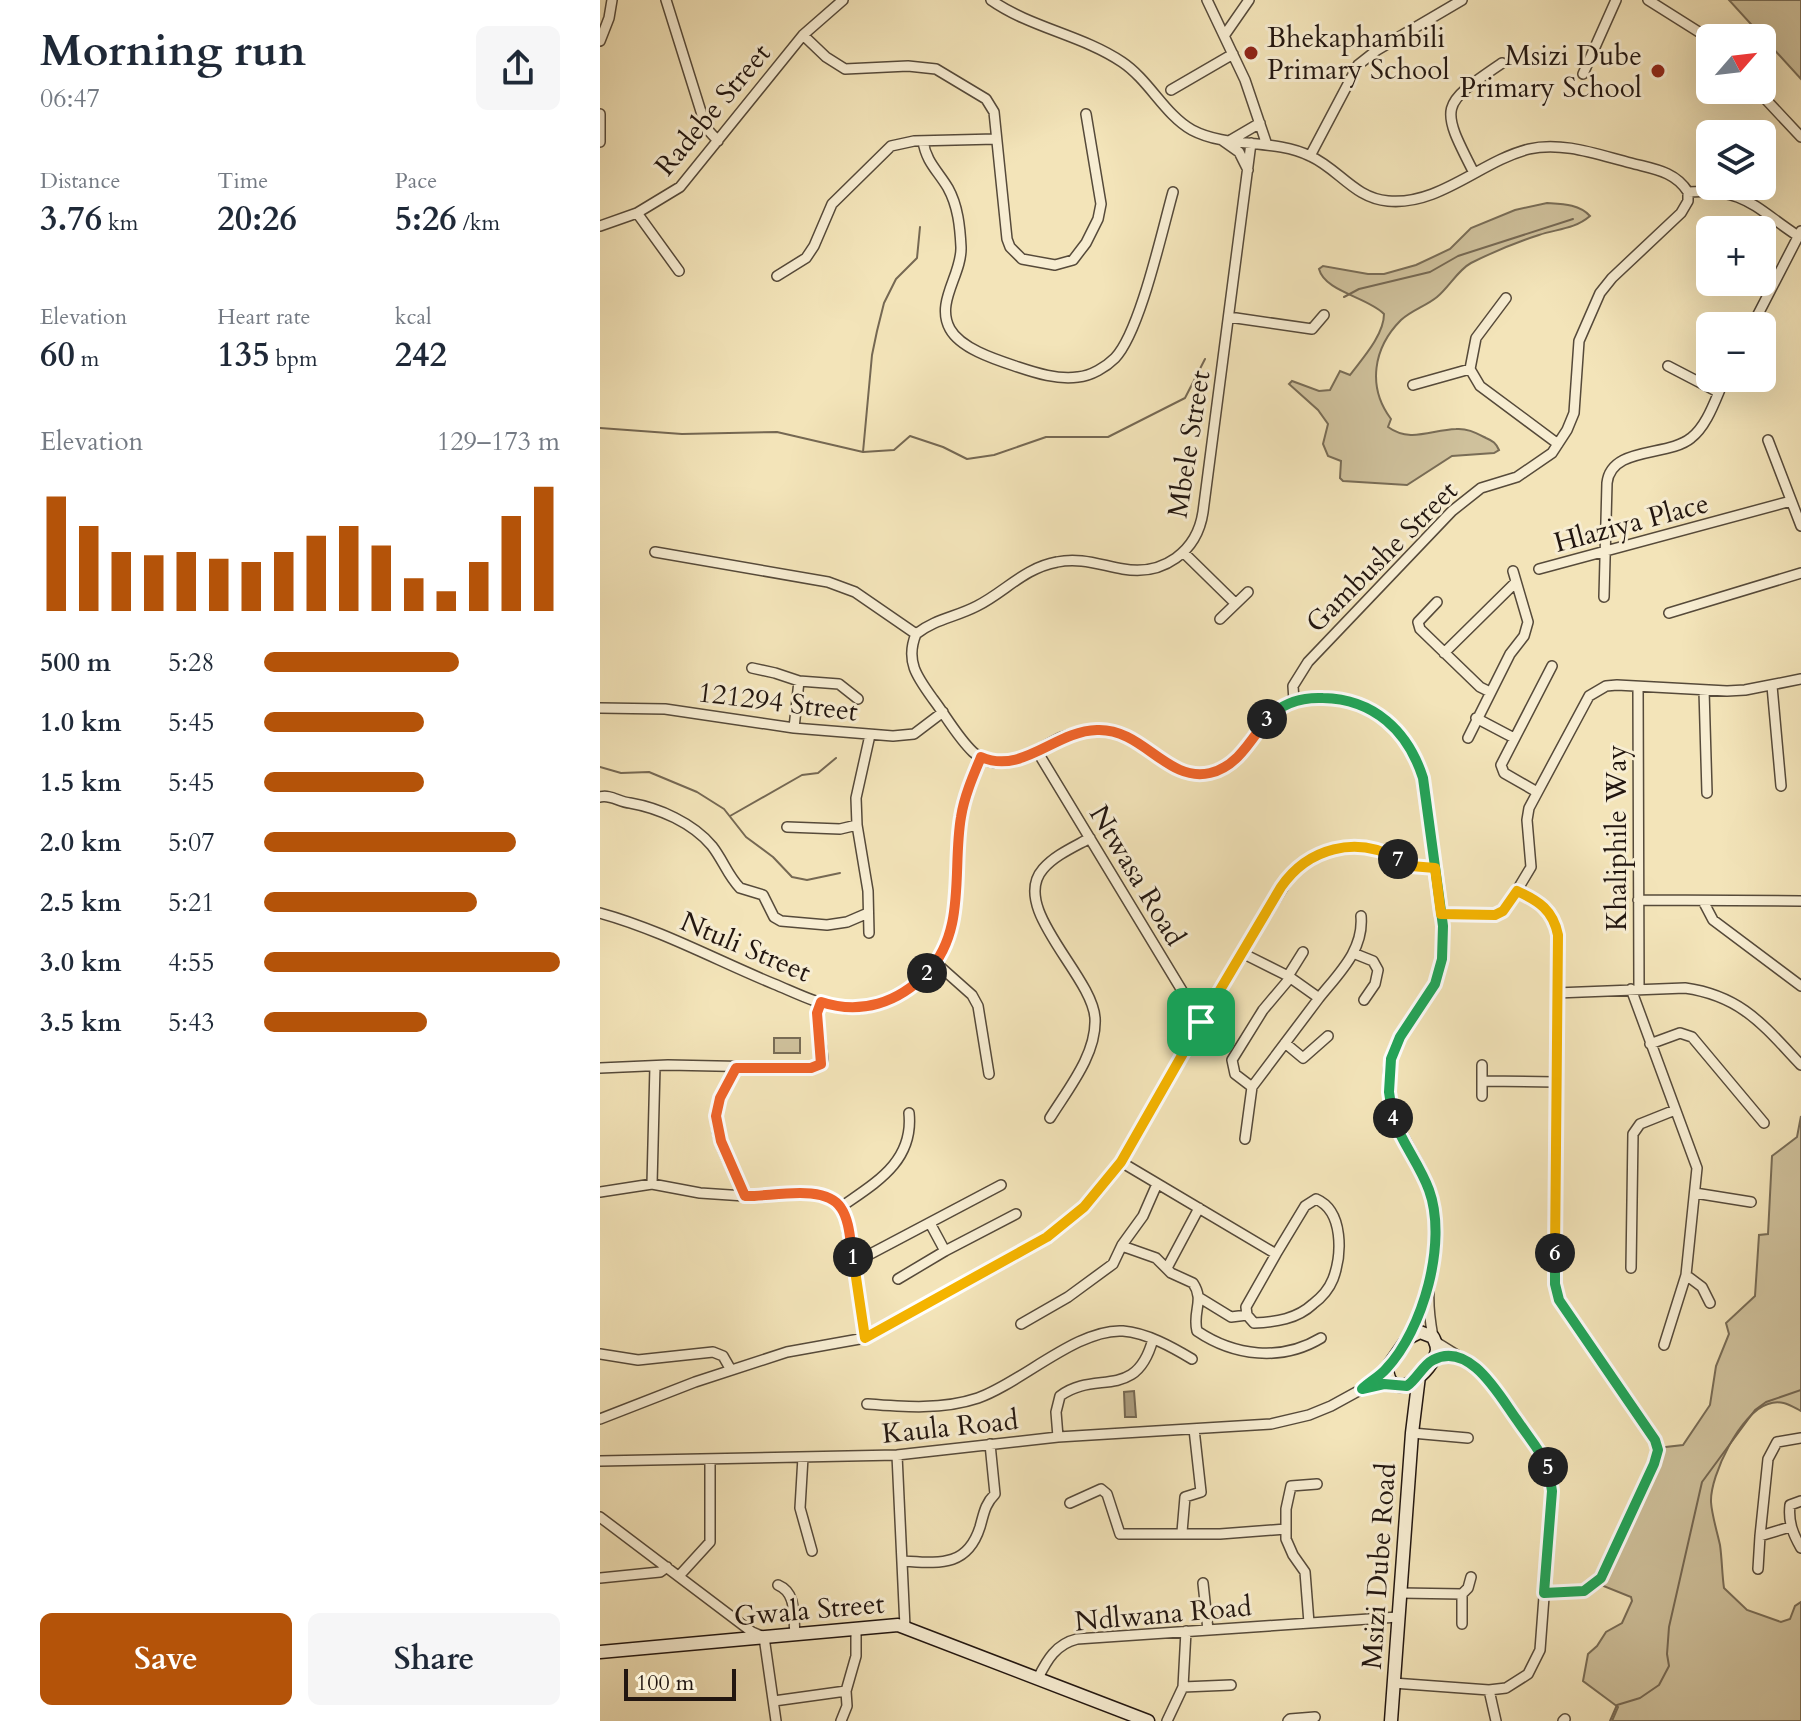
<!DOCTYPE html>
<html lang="en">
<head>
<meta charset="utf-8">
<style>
  body { margin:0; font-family:Cardo,serif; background:#f6f6f7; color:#1f2937; height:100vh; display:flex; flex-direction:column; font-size:30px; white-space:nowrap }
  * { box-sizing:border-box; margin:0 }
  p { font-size:26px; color:#747a83 }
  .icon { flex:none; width:44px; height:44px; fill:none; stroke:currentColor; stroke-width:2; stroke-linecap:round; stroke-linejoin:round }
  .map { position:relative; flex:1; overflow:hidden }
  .panel { display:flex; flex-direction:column; background:#fff; width:600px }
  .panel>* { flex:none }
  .needle { width:52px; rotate:62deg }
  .controls { position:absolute; left:1096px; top:24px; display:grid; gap:16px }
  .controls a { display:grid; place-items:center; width:80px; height:80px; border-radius:12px; background:#fff; box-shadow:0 8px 32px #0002; font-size:40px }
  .scale { position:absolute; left:24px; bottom:20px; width:112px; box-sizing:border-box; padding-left:8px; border:4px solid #221610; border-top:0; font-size:22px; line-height:28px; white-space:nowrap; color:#221610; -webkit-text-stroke:6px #f7edd2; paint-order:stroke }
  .pin { position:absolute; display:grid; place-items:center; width:68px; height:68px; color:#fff; margin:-34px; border-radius:16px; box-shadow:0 4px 12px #0006 }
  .km { position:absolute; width:40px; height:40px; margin:-20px; border-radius:50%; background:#222; color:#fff; font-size:22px; line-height:40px; text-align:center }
  .round { display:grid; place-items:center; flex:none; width:84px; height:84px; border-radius:12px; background:#f6f6f7 }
  .overview { display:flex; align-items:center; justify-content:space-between; height:136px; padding:0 40px }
  h1 { font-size:44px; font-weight:700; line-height:60px }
  .figures { display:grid; grid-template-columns:repeat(3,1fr); gap:12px; height:136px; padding:8px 40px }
  .figures div { display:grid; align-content:center }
  .figures b { font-size:34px; font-weight:700 }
  .figures small { font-size:22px; font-weight:400 }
  .figures p { font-size:22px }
  .chart { height:224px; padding:16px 40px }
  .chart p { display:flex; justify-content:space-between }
  .chart svg { width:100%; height:144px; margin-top:8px; stroke:#b45309; stroke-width:6 }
  .cta { display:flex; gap:16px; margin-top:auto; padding:16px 40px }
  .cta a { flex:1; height:92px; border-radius:12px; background:#b45309; color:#fff; font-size:32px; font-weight:700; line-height:92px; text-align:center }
  .cta a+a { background:#f6f6f7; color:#1f2937 }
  ul { padding:0 40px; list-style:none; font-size:26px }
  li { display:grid; grid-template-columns:128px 96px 1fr; align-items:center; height:60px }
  li i { height:20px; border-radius:10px; background:#b45309 }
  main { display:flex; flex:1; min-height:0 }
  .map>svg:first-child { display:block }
</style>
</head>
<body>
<main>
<section class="panel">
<div class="overview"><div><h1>Morning run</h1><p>06:47</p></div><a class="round"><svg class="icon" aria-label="share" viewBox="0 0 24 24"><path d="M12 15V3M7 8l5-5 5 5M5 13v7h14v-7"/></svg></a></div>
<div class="figures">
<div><p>Distance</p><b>3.76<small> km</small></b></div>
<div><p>Time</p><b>20:26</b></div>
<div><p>Pace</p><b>5:26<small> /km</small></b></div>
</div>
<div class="figures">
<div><p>Elevation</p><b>60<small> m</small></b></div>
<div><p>Heart rate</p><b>135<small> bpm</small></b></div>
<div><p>kcal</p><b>242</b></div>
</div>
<div class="chart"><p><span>Elevation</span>129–173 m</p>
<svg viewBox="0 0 160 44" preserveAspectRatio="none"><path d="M5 44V9M15 44V18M25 44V26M35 44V27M45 44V26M55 44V28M65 44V29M75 44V26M85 44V21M95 44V18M105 44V24M115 44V34M125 44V38M135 44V29M145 44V15M155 44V6"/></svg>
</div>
<ul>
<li><b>500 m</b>5:28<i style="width:66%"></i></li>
<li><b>1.0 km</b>5:45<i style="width:54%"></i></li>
<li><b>1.5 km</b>5:45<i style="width:54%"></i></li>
<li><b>2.0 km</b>5:07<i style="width:85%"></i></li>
<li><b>2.5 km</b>5:21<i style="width:72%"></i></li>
<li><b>3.0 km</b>4:55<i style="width:100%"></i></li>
<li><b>3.5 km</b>5:43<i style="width:55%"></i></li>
</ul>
<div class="cta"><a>Save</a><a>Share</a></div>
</section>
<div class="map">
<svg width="1201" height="1721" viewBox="0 0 1201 1721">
  <rect width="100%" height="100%" fill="#f3e4b9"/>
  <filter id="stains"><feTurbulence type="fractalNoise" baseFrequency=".0025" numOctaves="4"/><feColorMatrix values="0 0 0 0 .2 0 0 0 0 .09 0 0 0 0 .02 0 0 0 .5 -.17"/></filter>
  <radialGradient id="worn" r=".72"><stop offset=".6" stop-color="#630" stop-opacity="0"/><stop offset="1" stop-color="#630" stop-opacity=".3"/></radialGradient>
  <path fill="#cfc19c" stroke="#786c56" stroke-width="2" d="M1129,0H1201V79Z
    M947,203C962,204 979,204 990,216C975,229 957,229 939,235C917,242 893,252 871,263C858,270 849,287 837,297C826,306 812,310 801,320C773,348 767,387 791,419L788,427C810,443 831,430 856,429C867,428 876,433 886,438C893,441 896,443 899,450L894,453L852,456L807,485L743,481L740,478L741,461L728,456L723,444L728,424L718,410L689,384L692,381L719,391L730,390L740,371L750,375C762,359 784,335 784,314C768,297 725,292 719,269L723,266L768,274H784L816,265L850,249L871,228L915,210Z
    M174,1038H200V1053H174Z
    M1201,1116V1411C1191,1406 1182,1399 1168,1404C1141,1412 1110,1475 1111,1502C1112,1516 1117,1531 1120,1545C1122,1559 1122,1574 1124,1588L1147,1610L1181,1622L1190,1619L1195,1606L1201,1602V1721H1012L1018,1707L983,1681L988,1654L997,1646L1006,1632L1022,1623L1032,1601L1031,1597L996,1583L1057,1448L1083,1445L1110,1405L1116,1366L1129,1334L1126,1323L1155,1296L1159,1235L1168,1234L1172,1156L1197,1137Z"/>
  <path fill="#ac9e80" stroke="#756853" stroke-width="2" d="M534,1391L536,1417H525L524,1392Z"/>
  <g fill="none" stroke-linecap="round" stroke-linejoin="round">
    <path stroke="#756853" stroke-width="2" d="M744,297L759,289L830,272L858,256L973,219
      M0,428L82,434L177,432L263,452L294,450L310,436L343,447L367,459L394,455L446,437H508L585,398L605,359
      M263,452L272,355L277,331L284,303L296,279L317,258L320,227
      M0,767L21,773L49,772L97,792L124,809L146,837L173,857L192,877L207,880L240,873
      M130,816L202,775L218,773L236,758
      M1010,1721L1017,1705L1040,1698L1059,1685L1069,1666L1067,1654L1069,1627L1102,1482L1155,1410L1166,1402L1201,1390"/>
    <defs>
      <path id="street" d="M66,0L103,118L108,130L118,141
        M391,0C431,28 482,35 522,62C549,80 565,115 592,130C628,149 673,138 710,156C739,169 754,198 788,201C839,206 881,161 929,149C962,141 999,155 1031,163C1053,169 1075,171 1088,192C1145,188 1154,207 1198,236
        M607,0L645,80L667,145
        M1048,0L1110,39
        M203,35L226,57L245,69L308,66L336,69L386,99L394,112L407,239L410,247L422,259L455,265L473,260L486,243L498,219L501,204L486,114
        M624,36L649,0
        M0,41L9,18L12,0
        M983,74L1016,0
        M571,90L633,54
        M1157,90L1201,137
        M0,114V142
        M622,140L639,152L648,170
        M631,140L660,123
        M323,141C326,162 338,171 348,188C358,206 360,227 361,247C362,275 335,302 350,329C361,349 397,360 418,367C436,373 458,380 478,377C491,376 506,367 515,358C540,332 562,231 573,192
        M710,156L758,65L777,50L862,0
        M874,173C839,105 840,105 902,63
        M37,213L79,271
        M0,226L37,213L80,187L203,35L243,0
        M177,276L206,258L214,246L232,204L291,146L314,141L396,139
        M906,298L876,338L870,369L880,386L958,444
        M629,317L712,329L724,315
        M1152,326L1201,231
        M1068,366L1118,392
        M813,385L870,369
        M1168,440L1201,526
        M55,552L228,582L255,592L316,634
        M584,553L635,603
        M939,569L1191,501
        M1004,597L1007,483C1011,446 1068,457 1091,438C1108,425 1116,397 1125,378
        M837,602L818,622L820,629L880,687L890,692
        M1069,613L1201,573
        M620,619L648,592
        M316,634C305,661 317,677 333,699C346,716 358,738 373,752C402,779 435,749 462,737C478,731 498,727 515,732C546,740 567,776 600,775C643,773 649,726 680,707C700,696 724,696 745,701C823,717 826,790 834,854C837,885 843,914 843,945C842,957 841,969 836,981C823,1010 793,1033 789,1066C782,1129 822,1150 833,1203C839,1231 831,1261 829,1289C828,1305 830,1321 833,1337
        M316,634C335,619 356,617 377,606C405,592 424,568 457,562C480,557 500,565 523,569C563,576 597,552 603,512L651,143
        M844,653L916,582
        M152,668L175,673L199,681L239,684L258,699
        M1172,686L1181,786
        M1038,687L1039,989
        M1104,690L1107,793
        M694,701L693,686L708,662L852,511L881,488L917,477L952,453L967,430L974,413L979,341L1000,293L1012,278L1081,213L1088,201V192
        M0,708L65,709L194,728L293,736L314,734L343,712
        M876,718L914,738
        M194,728L199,681
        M868,738L910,654L924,636L928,622L913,571
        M437,751L601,1022
        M937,792L904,773L901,765L952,666
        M0,797C10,794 19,802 30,803C59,808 93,823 112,846C123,860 128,876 140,888L163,895L174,917L181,921L227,925L247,922L268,913
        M187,827L240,829L257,825
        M917,891C939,901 953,910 958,935L956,1293L1055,1440L1058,1450L1054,1464L997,1583L984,1591L944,1593
        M1038,900L1201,901
        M1103,901L1113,920L1201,986
        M0,913C61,930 116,960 174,984C196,993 219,1005 243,1008C287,1013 332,982 348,941C361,907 355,868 359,833C362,806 371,782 381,757
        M841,914L895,915L907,907L931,867L927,820L929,808L989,696L1006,686L1017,685L1127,691L1145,690L1201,679
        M269,933L268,891L257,825L256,798L270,735
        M642,953L688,976L719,998C739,973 764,950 761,916
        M753,953L773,961L778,970L775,984L764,1000
        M336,963L372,995L378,1006L389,1074
        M688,976L703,952
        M1031,989L1097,1168L1086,1275L1064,1345
        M956,993L1085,988C1142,996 1164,1026 1201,1065
        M685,1043L703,1058L728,1036
        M1050,1044L1080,1033L1092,1037L1164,1123
        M0,1068L68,1065L211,1068L221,1064L223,1060L217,1013L221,1002
        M136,1068C129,1081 120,1095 117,1110C111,1138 135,1172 145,1196
        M882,1081L956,1082
        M652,1087L635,1074L632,1060L663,1010L690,978
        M882,1096V1065
        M450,1118C468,1089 497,1054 495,1018C492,975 409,908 443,869C455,855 474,847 490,838
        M645,1139L652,1087L719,998
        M521,1162L676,1254L646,1307L647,1315L654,1323C676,1322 697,1319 713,1304C721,1298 729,1289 733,1279C742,1255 744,1211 716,1199L705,1206L676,1254
        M52,1184L55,1066
        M0,1192L52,1184L100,1193L145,1196L213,1193L227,1197L241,1207L246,1222L265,1338
        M1095,1193L1151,1202
        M241,1207C275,1183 314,1162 309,1113
        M331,1225L345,1251L416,1214
        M522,1246L556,1258L571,1273L593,1283C605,1301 592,1311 597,1331C634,1356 681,1362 721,1338
        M253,1261L259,1260L401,1185
        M567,1268L599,1208
        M1031,1268L1033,1134L1040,1124L1075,1110
        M1086,1275L1102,1287L1110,1303
        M298,1279L345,1251
        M600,1298L631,1317L647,1315
        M421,1324L468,1297L513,1264L522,1245L543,1216L557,1184
        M809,1337L825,1300
        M0,1354L38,1360L113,1352L123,1356L131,1370
        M762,1389L792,1384
        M267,1404C305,1407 342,1410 378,1398C421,1383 478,1328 523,1331C547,1333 572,1347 592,1359
        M0,1419L95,1382L187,1352L265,1338L447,1237L484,1207L521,1162L642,953L694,870L725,851L758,846L783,852L811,866L835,868
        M812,1433L868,1438
        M458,1437L456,1412L460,1396C496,1369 536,1402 553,1339
        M297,1455L305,1627
        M203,1457L200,1508L212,1551
        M0,1461L297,1455L458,1437L671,1424L709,1415L731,1406L762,1389L787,1368
        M1201,1501L1190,1505C1188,1522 1193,1534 1201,1548
        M470,1503L501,1489L507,1494L520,1534H620L686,1529
        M0,1517L152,1632L164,1637L176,1721
        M1190,1527L1160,1536L1168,1459L1177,1442L1201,1438
        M582,1532L585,1497L601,1492L594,1429
        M303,1561C338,1563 367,1568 380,1527C384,1513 385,1504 395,1494L390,1444
        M1158,1569L1160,1536
        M79,1576L110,1542V1459
        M0,1578L60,1572L67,1567
        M603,1583L608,1630
        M178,1585C197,1593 193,1615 195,1634
        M800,1593L862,1594
        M709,1623L705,1572L693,1555L686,1539V1509L691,1486L717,1484
        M862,1624V1594L868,1588L871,1577
        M438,1678C447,1660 456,1644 477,1639L798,1617
        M793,1683L889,1690L906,1688L928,1674L940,1650L952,1491L950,1474L943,1457L886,1377L873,1365L836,1342
        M583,1687L631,1685
        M889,1690L896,1721
        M174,1701L246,1691L256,1656V1628
        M241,1721L247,1706L246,1691
        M567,1721L583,1687L586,1631
        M688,1721L690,1719L715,1717
        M963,1721L965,1719"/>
      <path id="secondary" d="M820,1332L833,1337C835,1342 837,1344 837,1350C834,1371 790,1408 787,1368L808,1338Z
        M0,1652L298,1625L548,1721
        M791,1721L812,1433L819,1376"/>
    </defs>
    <use href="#street" stroke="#564a3a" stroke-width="12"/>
    <use href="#secondary" stroke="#221610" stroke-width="15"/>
    <use href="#street" stroke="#f7edd2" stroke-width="9"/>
    <use href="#secondary" stroke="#f7edd2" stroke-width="12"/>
  </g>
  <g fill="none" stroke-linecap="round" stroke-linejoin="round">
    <defs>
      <path id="split-1" d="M253,1257L265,1338L447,1237L484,1207L521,1162L601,1022"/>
      <path id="split-2" d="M253,1257C250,1242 250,1221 241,1208C225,1183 171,1197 145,1196L121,1141L116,1116L120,1098L136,1068H211L221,1064L217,1013L221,1002C261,1015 298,1003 327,973"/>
      <path id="split-3" d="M327,973C367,931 352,869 361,817C364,797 373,776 381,757C423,775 455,731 497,730C543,728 567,783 610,773C637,767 651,740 667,719"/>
      <path id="split-4" d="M667,719C682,703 701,697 723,698C774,699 808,731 823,778L843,926L842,959L835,984L800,1037L791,1059L789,1092L793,1118"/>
      <path id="split-5" d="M793,1118C802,1143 820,1165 829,1190C848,1242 823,1330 786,1369C779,1377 769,1382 762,1389L784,1384L807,1386C817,1379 823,1365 833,1360C870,1340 900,1397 917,1420C927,1435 940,1450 948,1467"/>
      <path id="split-6" d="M948,1467L952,1491L944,1593L984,1591L1001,1578L1054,1464L1058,1450L1055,1440L959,1300L955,1284V1253"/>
      <path id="split-7" d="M798,859L811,866L835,868L841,914L895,915L903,911L917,891C939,901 953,910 958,935L955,1253"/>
      <path id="split-8" d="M601,1022L681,887C708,848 756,835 798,859"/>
    </defs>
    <use href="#split-1" stroke="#fff" stroke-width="16"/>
    <use href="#split-2" stroke="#fff" stroke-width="16"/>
    <use href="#split-3" stroke="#fff" stroke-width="16"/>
    <use href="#split-4" stroke="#fff" stroke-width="16"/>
    <use href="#split-5" stroke="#fff" stroke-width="16"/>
    <use href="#split-6" stroke="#fff" stroke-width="16"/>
    <use href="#split-7" stroke="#fff" stroke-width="16"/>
    <use href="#split-8" stroke="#fff" stroke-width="16"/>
    <use href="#split-1" stroke="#f5b400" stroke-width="10"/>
    <use href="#split-2" stroke="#f0652b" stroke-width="10"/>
    <use href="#split-3" stroke="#f0652b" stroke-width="10"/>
    <use href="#split-4" stroke="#22a559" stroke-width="10"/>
    <use href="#split-5" stroke="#22a559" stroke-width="10"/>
    <use href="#split-6" stroke="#22a559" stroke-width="10"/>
    <use href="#split-7" stroke="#f5b400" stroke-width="10"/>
    <use href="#split-8" stroke="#f5b400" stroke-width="10"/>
  </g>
  <g fill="#8f2418" stroke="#f7edd2" stroke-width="3">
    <circle cx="651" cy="53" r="8"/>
    <circle cx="1058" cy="71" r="8"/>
  </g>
  <g text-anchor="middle" stroke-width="6" stroke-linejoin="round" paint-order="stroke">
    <g font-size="28" fill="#221610" stroke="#f7edd2" text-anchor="start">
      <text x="667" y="47">Bhekaphambili<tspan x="667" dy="32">Primary School</tspan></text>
      <text x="1042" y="65" text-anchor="end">Msizi Dube<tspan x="1042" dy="32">Primary School</tspan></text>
    </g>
    <g font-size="28" fill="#221610" stroke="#f7edd2">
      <text transform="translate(112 109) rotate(-50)" y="10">Radebe Street</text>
      <text transform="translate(588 444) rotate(-81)" y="10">Mbele Street</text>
      <text transform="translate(1031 522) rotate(-15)" y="10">Hlaziya Place</text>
      <text transform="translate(781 556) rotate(-45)" y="10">Gambushe Street</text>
      <text transform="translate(178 701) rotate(7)" y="10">121294 Street</text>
      <text transform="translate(1016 838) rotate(-90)" y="10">Khaliphile Way</text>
      <text transform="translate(538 875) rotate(59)" y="10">Ntwasa Road</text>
      <text transform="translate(146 946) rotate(23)" y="10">Ntuli Street</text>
      <text transform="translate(350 1426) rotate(-6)" y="10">Kaula Road</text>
      <text transform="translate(778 1566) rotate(-86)" y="10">Msizi Dube Road</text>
      <text transform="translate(209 1609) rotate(-5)" y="10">Gwala Street</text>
      <text transform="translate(563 1613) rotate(-5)" y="10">Ndlwana Road</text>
    </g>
  </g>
  <rect width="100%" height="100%" filter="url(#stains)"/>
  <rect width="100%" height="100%" fill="url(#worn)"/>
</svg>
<div class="controls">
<a><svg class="needle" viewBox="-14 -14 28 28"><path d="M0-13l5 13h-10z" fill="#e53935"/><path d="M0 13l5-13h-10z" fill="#747a83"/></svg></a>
<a><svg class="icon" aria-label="layers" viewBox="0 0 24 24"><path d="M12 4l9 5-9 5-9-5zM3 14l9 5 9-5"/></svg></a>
<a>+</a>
<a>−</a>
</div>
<div class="scale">100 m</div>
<div class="pin" style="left:601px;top:1022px;background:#1e9e55"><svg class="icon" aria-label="arrive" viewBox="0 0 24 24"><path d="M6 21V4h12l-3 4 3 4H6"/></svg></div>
<b class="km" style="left:253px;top:1257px">1</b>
<b class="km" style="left:327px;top:973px">2</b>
<b class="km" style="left:667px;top:719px">3</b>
<b class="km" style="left:793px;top:1118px">4</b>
<b class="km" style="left:948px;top:1467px">5</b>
<b class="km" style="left:955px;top:1253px">6</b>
<b class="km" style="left:798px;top:859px">7</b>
</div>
</main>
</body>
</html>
